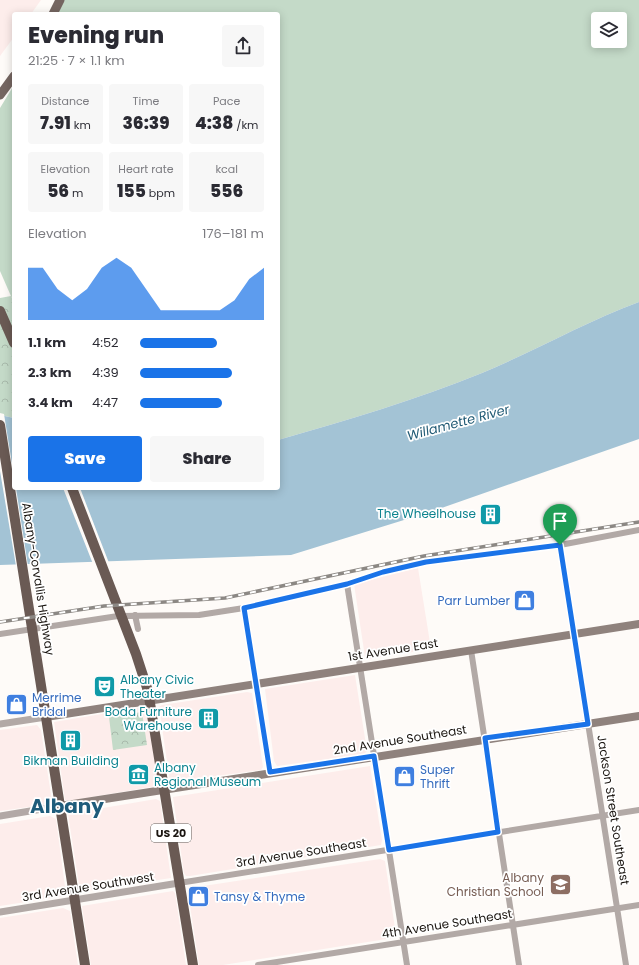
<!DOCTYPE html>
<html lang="en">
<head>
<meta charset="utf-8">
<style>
  body { margin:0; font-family:Poppins,sans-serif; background:#f7f7f7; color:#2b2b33; height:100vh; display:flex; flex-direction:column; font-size:15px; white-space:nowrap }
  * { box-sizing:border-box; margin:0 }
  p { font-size:13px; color:#7c7c81 }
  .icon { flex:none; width:22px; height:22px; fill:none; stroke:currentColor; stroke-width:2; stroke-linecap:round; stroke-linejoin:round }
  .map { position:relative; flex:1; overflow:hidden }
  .drawer { position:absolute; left:12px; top:12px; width:268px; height:478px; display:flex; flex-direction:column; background:#fff; border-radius:4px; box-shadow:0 2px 10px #0003 }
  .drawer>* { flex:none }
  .tools { position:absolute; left:591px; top:12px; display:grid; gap:8px }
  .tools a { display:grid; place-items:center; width:36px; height:36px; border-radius:4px; background:#fff; box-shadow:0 2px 10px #0003; font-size:20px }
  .pin { position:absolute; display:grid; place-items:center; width:34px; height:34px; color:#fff; margin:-41px -17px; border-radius:50% 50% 50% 0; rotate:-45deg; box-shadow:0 0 4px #0007 }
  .pin .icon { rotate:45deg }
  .round { display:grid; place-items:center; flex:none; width:42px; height:42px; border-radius:4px; background:#f7f7f7 }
  .overview { display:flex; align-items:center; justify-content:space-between; height:68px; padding:0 16px }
  h1 { font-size:22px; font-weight:800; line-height:30px }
  .metrics { display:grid; grid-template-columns:repeat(3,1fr); gap:6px; height:68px; padding:4px 16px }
  .metrics div { display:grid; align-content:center; border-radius:4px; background:#f7f7f7; text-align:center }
  .metrics b { font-size:17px; font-weight:800 }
  .metrics small { font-size:11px; font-weight:400 }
  .metrics p { font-size:11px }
  .chart { height:112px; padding:8px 16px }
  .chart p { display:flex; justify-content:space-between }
  .chart svg { width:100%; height:72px; margin-top:4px; fill:#1a73e8; opacity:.7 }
  .button { display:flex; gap:8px; margin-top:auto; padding:8px 16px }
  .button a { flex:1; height:46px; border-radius:4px; background:#1a73e8; color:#fff; font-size:16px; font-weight:800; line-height:46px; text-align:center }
  .button a+a { background:#f7f7f7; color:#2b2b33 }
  ul { padding:0 16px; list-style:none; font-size:13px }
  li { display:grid; grid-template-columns:64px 48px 1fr; align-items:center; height:30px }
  li i { height:10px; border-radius:5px; background:#1a73e8 }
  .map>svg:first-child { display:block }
</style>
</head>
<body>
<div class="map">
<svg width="639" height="965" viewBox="0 0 639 965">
  <defs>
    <pattern id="park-crowns" width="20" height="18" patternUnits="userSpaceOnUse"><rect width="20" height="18" fill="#c4dac8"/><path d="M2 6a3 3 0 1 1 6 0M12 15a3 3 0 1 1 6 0" fill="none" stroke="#a8baab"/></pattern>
  </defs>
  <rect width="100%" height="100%" fill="#fefbf8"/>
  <path fill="#fdedeb" d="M0,0H41L31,14H14V37L0,56Z
    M418,568L431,649L369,659L365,657L354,584Z
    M355,675L367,751L364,754L277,766L274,761L265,689Z
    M247,692L252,693L263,767L261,770L170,782L159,707L162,705Z
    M143,707L147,709L158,783L157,786L68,801L65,800L54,722Z
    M37,725L41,730L52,801L50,804L0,811V730Z
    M370,766L382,840L381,845L190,876H186L184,873L173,797Z
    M156,799L160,801L171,878L80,892L68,814Z
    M50,816L56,819L66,894L64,896L0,906V824Z
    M380,859L385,861L396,935L393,938L223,965H199L189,899L188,893L190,888Z
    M173,891L175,893L186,965H91L82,906Z
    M63,908L70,911L78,965H0V918Z"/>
  <path fill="#c4dac8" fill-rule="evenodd" d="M59,0H639V302C585,322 535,351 482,373C416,400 347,420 278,440V14H52ZM598,19H620V41H598Z
    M14,85V303L0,271V108Z"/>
  <path fill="url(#park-crowns)" d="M11,296L14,303V418L0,415V298Z
    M142,712L147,745L113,750L109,717Z"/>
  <path fill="#a3c3d5" d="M639,302V439L433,511L291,555L0,565V415L14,418V488H278V440C347,420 416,400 482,373C535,351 585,322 639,302Z"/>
  <path fill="#fefbf8" d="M0,413L4,414L14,476V488H16L28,566H16L0,471Z
    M63,488H80L109,563L93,564Z"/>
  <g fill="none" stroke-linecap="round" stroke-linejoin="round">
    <path stroke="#b2a9a6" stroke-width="6" d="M560,545L626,965
      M347,584L407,965
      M244,608L270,772
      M135,615L138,629
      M0,634L118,616L199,615L244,608L347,584L383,572L426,562L560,545L639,530
      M471,650L519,965
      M179,883L639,810
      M258,965L639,905"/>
    <path stroke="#b2a9a6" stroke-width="7" d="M0,724L46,717
      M0,816L60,806
      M0,912L179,883"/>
    <path stroke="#8f827d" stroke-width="8" d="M46,717L639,624
      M60,806L639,716"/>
    <path stroke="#756661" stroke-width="9" d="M53,14L60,0
      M0,95L14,76"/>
    <path stroke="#6a5a54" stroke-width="10" d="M0,311L14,343
      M0,425L85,965
      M72,488L136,654L148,691L193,965"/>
    <defs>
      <path id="rail" d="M0,622L104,606L225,598L424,556L639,522"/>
    </defs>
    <use href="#rail" stroke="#8c8884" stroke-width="3.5"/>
    <use href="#rail" stroke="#fff" stroke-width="2" stroke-dasharray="6" stroke-linecap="butt"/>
  </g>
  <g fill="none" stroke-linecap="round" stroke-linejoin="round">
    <defs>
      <path id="route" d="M560,545L588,724L485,738L498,832L389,850L374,756L270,772L244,608L347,584L383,572L426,562Z"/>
    </defs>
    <use href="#route" stroke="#fff" stroke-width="8"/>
    <use href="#route" stroke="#1a73e8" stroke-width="5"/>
  </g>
  <defs>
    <symbol id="building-square" viewBox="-11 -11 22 22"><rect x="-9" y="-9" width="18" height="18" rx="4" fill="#0f9aa8" stroke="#fff"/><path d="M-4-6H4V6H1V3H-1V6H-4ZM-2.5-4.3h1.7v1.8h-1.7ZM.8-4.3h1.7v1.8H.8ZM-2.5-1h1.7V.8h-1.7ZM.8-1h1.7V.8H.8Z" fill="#fff"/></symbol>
    <symbol id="shop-square" viewBox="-11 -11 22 22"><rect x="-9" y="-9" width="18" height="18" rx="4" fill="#3f7fe0" stroke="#fff"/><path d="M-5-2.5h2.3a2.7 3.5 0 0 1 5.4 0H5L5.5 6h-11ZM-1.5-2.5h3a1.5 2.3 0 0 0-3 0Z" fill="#fff"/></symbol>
    <symbol id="theatre-square" viewBox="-11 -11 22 22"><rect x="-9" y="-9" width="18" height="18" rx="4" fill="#0f9aa8" stroke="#fff"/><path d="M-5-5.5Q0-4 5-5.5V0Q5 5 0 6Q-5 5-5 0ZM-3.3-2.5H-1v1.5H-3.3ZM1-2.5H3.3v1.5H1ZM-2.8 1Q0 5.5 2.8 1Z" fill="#fff"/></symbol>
    <symbol id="museum-square" viewBox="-11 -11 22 22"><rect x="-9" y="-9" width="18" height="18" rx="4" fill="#0f9aa8" stroke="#fff"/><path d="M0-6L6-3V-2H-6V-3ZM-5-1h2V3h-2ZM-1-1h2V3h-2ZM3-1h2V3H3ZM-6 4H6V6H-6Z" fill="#fff"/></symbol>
    <symbol id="school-square" viewBox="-11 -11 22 22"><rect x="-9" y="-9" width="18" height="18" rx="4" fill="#8d6e63" stroke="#fff"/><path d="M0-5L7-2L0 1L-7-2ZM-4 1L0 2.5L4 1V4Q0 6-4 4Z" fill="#fff"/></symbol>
  </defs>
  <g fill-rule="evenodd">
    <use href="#building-square" x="478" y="502" width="25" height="25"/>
    <use href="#shop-square" x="512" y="588" width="25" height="25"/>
    <use href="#theatre-square" x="92" y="674" width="25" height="25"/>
    <use href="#shop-square" x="4" y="692" width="25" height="25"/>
    <use href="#building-square" x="196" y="706" width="25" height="25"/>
    <use href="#building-square" x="58" y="728" width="25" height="25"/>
    <use href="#museum-square" x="126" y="762" width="25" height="25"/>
    <use href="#shop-square" x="392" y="764" width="25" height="25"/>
    <use href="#school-square" x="548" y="872" width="25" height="25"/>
    <use href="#shop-square" x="186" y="884" width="25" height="25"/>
  </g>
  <g text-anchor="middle" stroke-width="3.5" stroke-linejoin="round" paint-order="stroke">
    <rect fill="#fff" stroke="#5f5c58" stroke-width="1" x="151" y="824" width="40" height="18" rx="3"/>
    <g font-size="11" font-weight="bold" fill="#1b1611">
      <text x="171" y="837">US 20</text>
    </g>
    <g font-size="12" fill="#0d838f" stroke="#fff" text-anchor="end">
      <text x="476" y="518">The Wheelhouse</text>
      <text x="120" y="684" text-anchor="start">Albany Civic<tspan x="120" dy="14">Theater</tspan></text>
      <text x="192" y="716">Boda Furniture<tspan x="192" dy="14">Warehouse</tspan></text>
      <text x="71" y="765" text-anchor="middle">Bikman Building</text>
      <text x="154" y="772" text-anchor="start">Albany<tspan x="154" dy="14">Regional Museum</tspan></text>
    </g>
    <g font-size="12" fill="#1b1611" stroke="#fff">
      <text transform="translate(38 579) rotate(81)" y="4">Albany-Corvallis Highway</text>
      <text transform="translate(393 650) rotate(-9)" y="4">1st Avenue East</text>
      <text transform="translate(400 740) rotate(-9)" y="4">2nd Avenue Southeast</text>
      <text transform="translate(613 810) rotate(81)" y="4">Jackson Street Southeast</text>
      <text transform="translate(301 853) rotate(-9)" y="4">3rd Avenue Southeast</text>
      <text transform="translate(88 887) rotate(-9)" y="4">3rd Avenue Southwest</text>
      <text transform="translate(447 924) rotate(-9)" y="4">4th Avenue Southeast</text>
    </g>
    <g font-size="12" fill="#366cbe" stroke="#fff" text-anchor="start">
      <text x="510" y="605" text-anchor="end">Parr Lumber</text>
      <text x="32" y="702">Merrime<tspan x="32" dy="14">Bridal</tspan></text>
      <text x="420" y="774">Super<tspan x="420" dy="14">Thrift</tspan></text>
      <text x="214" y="901">Tansy &amp; Thyme</text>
    </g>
    <g font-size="12" fill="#785e54" stroke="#fff" text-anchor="end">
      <text x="544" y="882">Albany<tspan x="544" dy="14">Christian School</tspan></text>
    </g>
    <g font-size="13" font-style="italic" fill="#235c76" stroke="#fff">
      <text transform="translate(458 422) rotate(-15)" y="5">Willamette River</text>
    </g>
    <g font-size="20" font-weight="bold" fill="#1e5c7b" stroke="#fff">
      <text x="67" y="813">Albany</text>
    </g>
  </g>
</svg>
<div class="tools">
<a><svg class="icon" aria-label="layers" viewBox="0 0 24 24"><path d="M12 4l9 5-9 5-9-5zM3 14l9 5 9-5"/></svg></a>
</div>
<div class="pin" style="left:560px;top:545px;background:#1e9e55"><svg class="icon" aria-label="arrive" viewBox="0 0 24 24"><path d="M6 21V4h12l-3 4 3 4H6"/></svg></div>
<section class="drawer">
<div class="overview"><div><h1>Evening run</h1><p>21:25 · 7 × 1.1 km</p></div><a class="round"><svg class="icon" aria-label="share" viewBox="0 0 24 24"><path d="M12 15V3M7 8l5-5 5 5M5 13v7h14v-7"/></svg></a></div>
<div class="metrics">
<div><p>Distance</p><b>7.91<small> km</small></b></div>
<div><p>Time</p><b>36:39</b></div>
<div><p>Pace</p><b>4:38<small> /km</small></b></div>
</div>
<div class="metrics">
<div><p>Elevation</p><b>56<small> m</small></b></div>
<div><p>Heart rate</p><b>155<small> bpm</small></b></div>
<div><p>kcal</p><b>556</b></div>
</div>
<div class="chart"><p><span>Elevation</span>176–181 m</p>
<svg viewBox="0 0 160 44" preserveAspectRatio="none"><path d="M0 44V12L10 12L20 25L30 32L40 25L50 12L60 6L70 12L80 25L90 38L100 38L110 38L120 38L130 38L140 32L150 19L160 12V44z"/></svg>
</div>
<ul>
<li><b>1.1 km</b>4:52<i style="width:62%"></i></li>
<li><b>2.3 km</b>4:39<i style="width:74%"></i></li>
<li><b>3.4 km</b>4:47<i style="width:66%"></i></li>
</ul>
<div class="button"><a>Save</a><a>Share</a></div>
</section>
</div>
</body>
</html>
